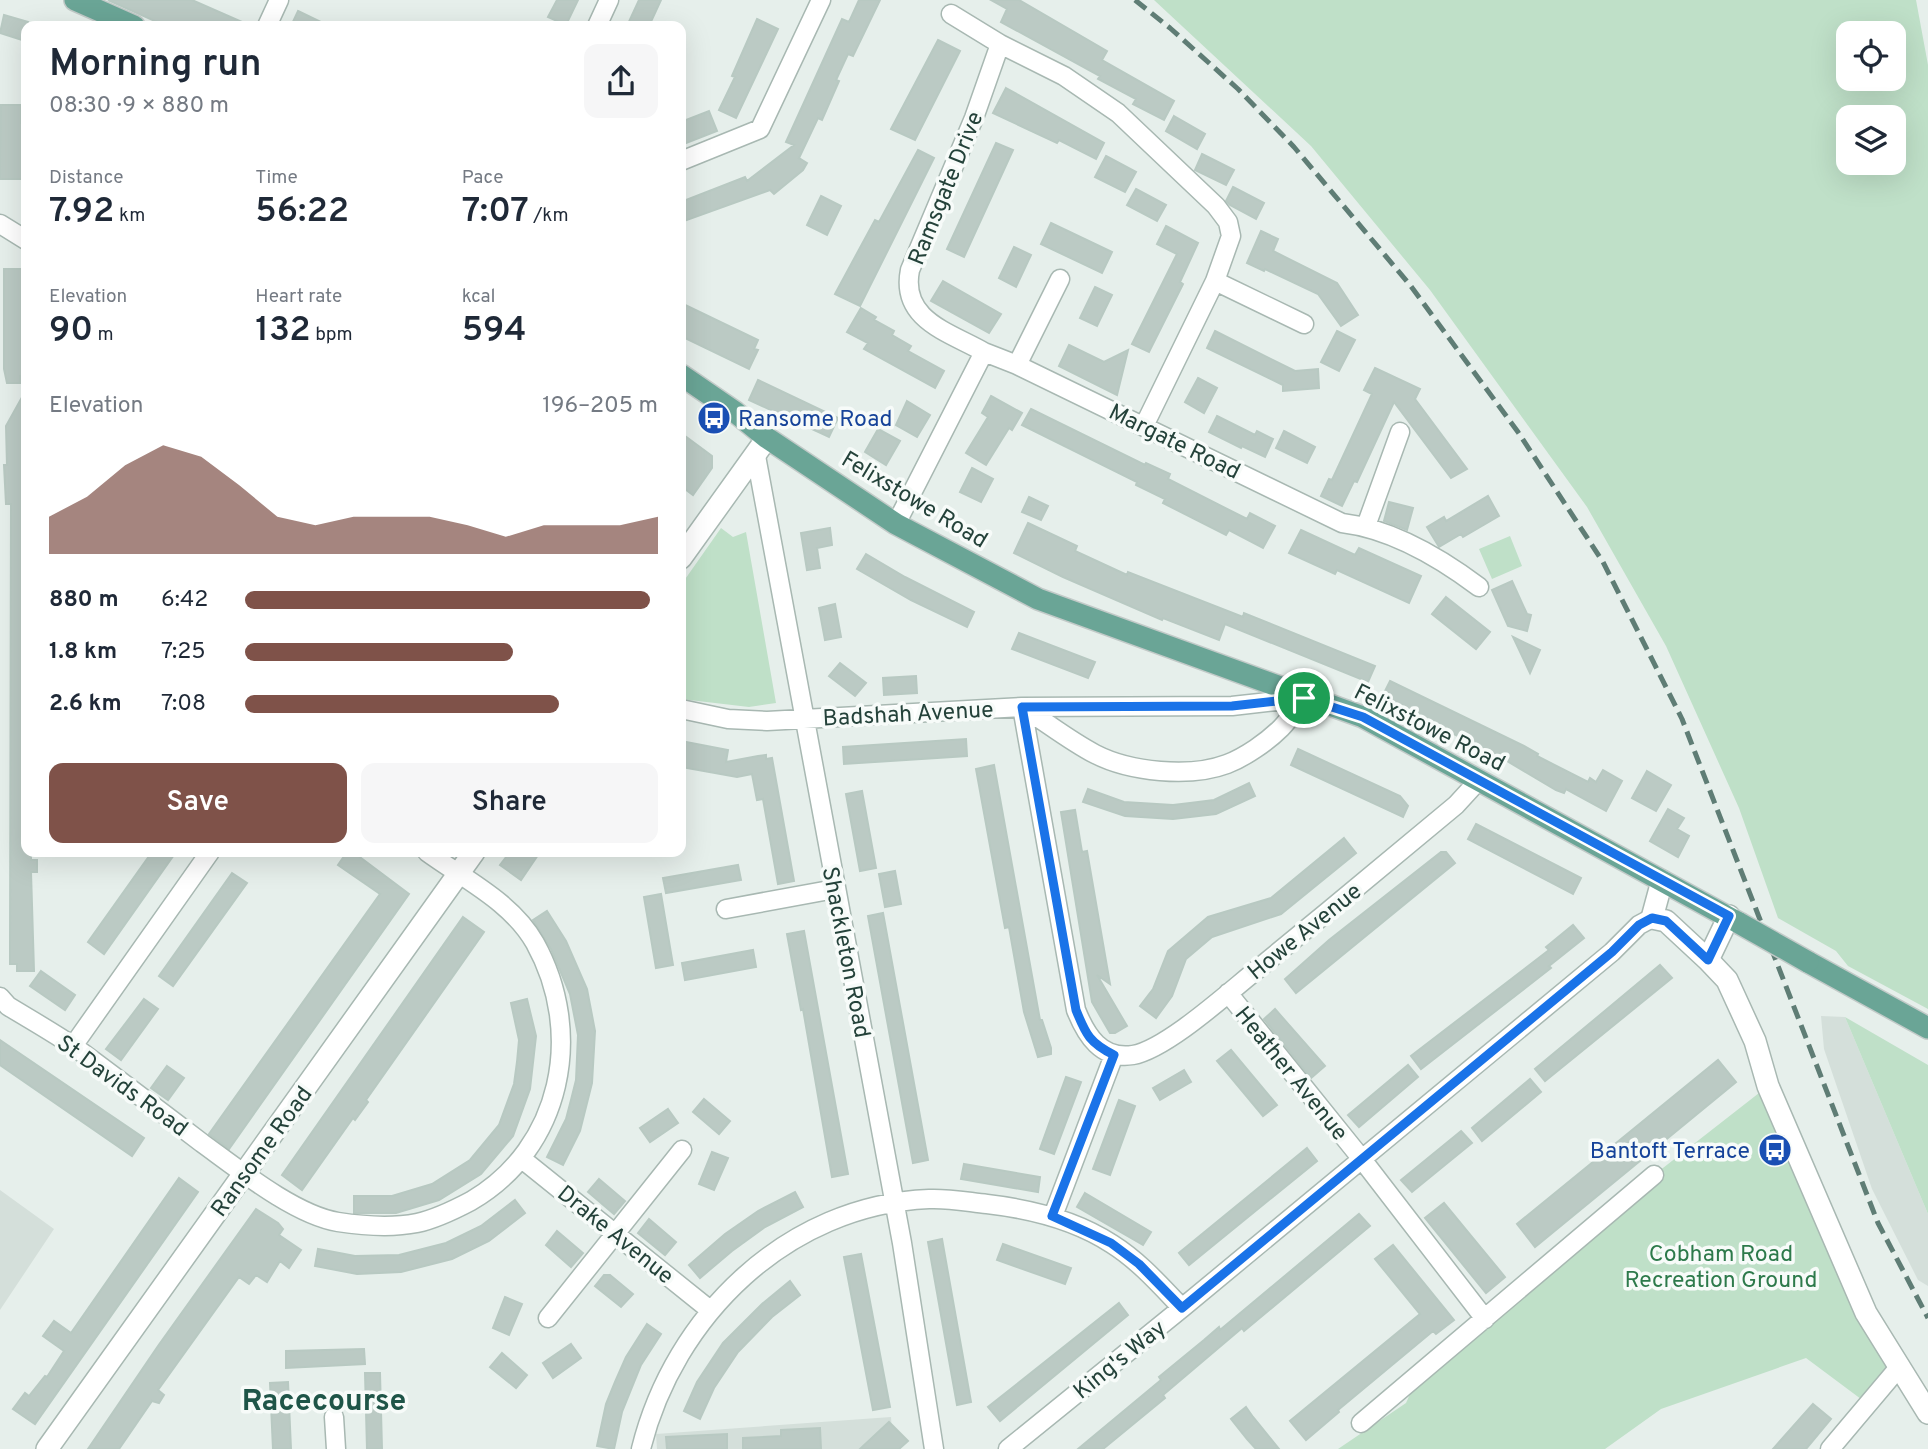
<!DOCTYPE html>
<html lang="en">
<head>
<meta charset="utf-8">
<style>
  body { margin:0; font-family:Overpass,sans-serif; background:#f6f6f7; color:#1f2937; height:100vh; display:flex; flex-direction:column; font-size:26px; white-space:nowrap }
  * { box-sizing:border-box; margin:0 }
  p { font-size:23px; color:#747a83 }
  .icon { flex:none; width:38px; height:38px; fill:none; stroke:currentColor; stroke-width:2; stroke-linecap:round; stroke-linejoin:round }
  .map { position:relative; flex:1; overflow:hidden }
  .sheet { position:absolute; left:21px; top:21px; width:665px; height:836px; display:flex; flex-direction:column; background:#fff; border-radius:14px; box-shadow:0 7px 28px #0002 }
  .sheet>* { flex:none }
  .tools { position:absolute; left:1836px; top:21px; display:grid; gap:14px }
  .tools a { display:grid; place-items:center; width:70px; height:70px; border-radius:14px; background:#fff; box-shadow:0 7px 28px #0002; font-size:35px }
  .pin { position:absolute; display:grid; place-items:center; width:60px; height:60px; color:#fff; margin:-30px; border:4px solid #fff; border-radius:50%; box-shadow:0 2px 7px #0007 }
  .round { display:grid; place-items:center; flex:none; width:74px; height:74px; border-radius:14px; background:#f6f6f7 }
  .summary { display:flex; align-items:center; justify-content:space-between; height:119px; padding:0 28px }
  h1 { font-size:38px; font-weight:600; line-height:52px }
  .stats { display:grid; grid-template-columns:repeat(3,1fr); gap:10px; height:119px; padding:7px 28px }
  .stats div { display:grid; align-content:center }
  .stats b { font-size:35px; font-weight:600 }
  .stats small { font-size:19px; font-weight:400 }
  .stats p { font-size:19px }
  .chart { height:196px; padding:14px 28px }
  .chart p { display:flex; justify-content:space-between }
  .chart svg { width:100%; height:126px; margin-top:7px; fill:#7f5249; opacity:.7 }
  .button { display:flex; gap:14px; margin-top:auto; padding:14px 28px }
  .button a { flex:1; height:80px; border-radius:14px; background:#7f5249; color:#fff; font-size:28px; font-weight:600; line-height:80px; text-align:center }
  .button a+a { background:#f6f6f7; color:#1f2937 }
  ul { padding:0 28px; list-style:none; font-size:23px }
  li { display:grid; grid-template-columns:112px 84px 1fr; align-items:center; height:52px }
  li i { height:18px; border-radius:9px; background:#7f5249 }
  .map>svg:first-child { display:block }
</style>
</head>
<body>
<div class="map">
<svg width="1928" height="1449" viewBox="0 0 1928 1449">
  <rect width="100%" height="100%" fill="#e6efeb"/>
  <path fill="#d4dfda" d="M1821,1016L1845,1017L1928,1214V1286L1918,1280L1872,1189L1824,1049Z
    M0,1190L54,1229L0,1310Z
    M891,1417L893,1449H657L656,1434Z"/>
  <path fill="#bfe0c8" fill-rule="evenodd" d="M1154,0H1916L1928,65V1009L1848,966L1836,951L1778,918L1739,808L1666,646L1587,507L1430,290L1311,146ZM1894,33V79H1848V33ZM1848,117H1894V163H1848Z
    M721,528L733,537L746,532L776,703L749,707L681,699V585Z
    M1510,536L1522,566L1492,579L1479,549Z
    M1845,1017L1928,1065V1214Z
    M1768,1086L1900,1366L1869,1405L1806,1358L1661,1409L1605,1449H1338L1406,1403L1414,1385L1654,1175Z"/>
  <path fill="#bbcac4" stroke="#b8c9c2" stroke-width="2" d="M108,0H192L251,26H166Z
    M557,0H578L566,25L548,17Z
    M639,0H661L649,26H627Z
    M859,0H880L853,56L848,54L836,80L839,81L822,120L818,118L799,158L807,163L803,170L774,194L770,190L684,221L681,212V202L745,177L747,181L794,145L786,142L842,19L849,22Z
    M991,0H1019L1107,51L1102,60L1174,101L1164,120L1133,104L1136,99L1098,79L1100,76L1001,22L1007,9Z
    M298,11L329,26H291Z
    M4,15L28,22L22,40L0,33Z
    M757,19L778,29L736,118L719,110L735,77L732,76Z
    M938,40L960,51L915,140L891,129Z
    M1006,88L1104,143L1096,159L1059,140L1057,143L993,113Z
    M1,105H21V123H26V147H22V179H0Z
    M709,111L717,131L681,145V122Z
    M1174,116L1205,134L1197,149L1166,131Z
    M996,143L1013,150L964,257L947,249Z
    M918,150L934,158L860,306L835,294L875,220L879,222Z
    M1202,154L1234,170L1226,185L1195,170Z
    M1106,156L1136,172L1125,192L1095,177Z
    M1233,187L1264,203L1256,219L1230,205L1226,201Z
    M1136,189L1166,205L1157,221L1127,205Z
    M821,196L841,206L827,235L807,225Z
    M1051,223L1112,252L1102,273L1041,244Z
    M1166,226L1198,243L1180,282L1183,284L1149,352L1132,344L1177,254L1157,244Z
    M1261,231L1278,239L1273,251L1337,283L1358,315L1341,326L1318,294L1265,269L1264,271L1247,263Z
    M1014,247L1031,255L1016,287L999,278Z
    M4,269H24L26,272V376H20V383H7L4,369Z
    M943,281L1001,314L989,333L931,301Z
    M1095,287L1112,295L1097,326L1080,318Z
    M681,303L758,340L754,349L758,350L749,369L681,336Z
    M861,308L876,317L874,320L894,331L892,335L911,346L908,351L944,371L935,388L864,349L868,343L847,332Z
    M1215,331L1295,371L1318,369L1319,388L1283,391V385L1207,348Z
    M1337,331L1355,340L1339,371L1321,362Z
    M1069,345L1104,362L1128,350L1117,395L1059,366Z
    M1375,368L1420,389L1415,399L1467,469L1451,478L1394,402L1357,482L1354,481L1342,506L1321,496L1329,479L1332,480L1372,394L1364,390Z
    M1198,378L1217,388L1204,413L1185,402Z
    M758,380L838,418L829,437L749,400Z
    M26,390V432L24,430L26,468V852H31V860H37V872H31L34,971H17V964H10V949L11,504H6L4,465H7L6,426Z
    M991,396L1022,413L1012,430L1009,428L986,465L966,453L988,417L982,413Z
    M907,401L930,415L917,437L896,425Z
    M1031,409L1145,465L1146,463L1170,474L1168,479L1247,519L1250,513L1275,526L1263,548L1229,530L1226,535L1163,503L1165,499L1136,485L1137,482L1022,425Z
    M1217,416L1255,435L1257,431L1273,439L1265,457L1242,446L1241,448L1209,432Z
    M878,429L900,441L886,465L865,452Z
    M1284,431L1315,447L1307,463L1276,448Z
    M681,433L712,456V468L693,495L681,486Z
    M972,468L993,479L981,502L960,492Z
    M1488,496L1499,516L1463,537L1461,534L1439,547L1427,527L1444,517L1446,521Z
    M1029,497L1048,506L1041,520L1022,512Z
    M1389,502L1413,508L1407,530L1384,521Z
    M1028,523L1077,546L1075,551L1127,575L1128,572L1243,617L1244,613L1375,666L1368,682L1225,624L1219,640L1163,618L1162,620L1063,577L1014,553Z
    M830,528L832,545L817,548L820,568L807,570L801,533Z
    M1301,530L1355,555L1359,548L1421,576L1409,603L1337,570L1335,574L1289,553Z
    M866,554L905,577L974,612L967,627L911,600L857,569Z
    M1512,581L1527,614L1531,615L1527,631L1508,626L1492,590Z
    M1446,597L1490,632L1476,649L1432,614Z
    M835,604L841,637L825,640L819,608Z
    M1019,633L1095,662L1088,678L1012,649Z
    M1513,637L1540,650L1530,673Z
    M840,663L866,683L855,696L829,676Z
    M916,676L917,693L884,695L883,678Z
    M1390,681L1524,746L1538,754L1537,756L1588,782L1590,778L1596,782L1603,770L1622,781L1606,811L1566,789L1564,793L1556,790L1507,761L1448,731L1415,716L1412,722L1378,705Z
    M966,739L967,756L844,764L843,747Z
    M681,741L728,750L726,762L758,756L766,755V759L772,758L794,881L778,884L763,799L757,800L752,774L737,777L681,767Z
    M1298,749L1400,796L1408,806L1403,817L1291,765Z
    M994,765L1040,1020H1042L1051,1048V1054L1038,1057L1024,1012L1009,927L1005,928L976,769Z
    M1647,771L1671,785L1656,811L1632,798Z
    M1249,783L1255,796L1216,814L1173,819L1125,816L1083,802L1088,789L1124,802L1173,805L1190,803L1214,800Z
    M862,791L876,868L860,871L846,794Z
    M1668,809L1684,818L1677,829L1689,836L1678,857L1650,841Z
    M1075,810L1082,852L1087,851L1110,984L1097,975L1127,1026L1115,1033H1110L1092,1002L1061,812Z
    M1476,824L1581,878L1573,894L1468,839Z
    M1344,838L1356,853L1281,914L1212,937L1186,959L1172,996L1156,1018L1140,1006L1153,989L1168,951L1208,917L1271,898Z
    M152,852H176L104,954L88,942Z
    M347,852H353L409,894L229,1149L209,1134L380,894L338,865Z
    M510,852H540L521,880L500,865Z
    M1441,852H1446L1455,863L1296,993L1285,979L1329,940Z
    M738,865L741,880L666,893L663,878Z
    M895,871L901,904L885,907L879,874Z
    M232,873L247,883L173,986L159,976Z
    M661,894L673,965L656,968L644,897Z
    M547,911L566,941L587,989L595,1031L592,1083L580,1131L563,1165L547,1157L566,1119L571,1100L576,1080L578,1035L570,994L551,949L533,920Z
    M883,913L928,1160L913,1163L868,916Z
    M463,917L484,932L366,1100L368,1102L355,1120L353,1118L302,1190L282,1175Z
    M1573,925L1584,938L1549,966L1551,968L1421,1069L1411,1056L1549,950L1546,947Z
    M804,931L848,1174L832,1177L803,1009L801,1010L787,934Z
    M753,950L756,967L685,980L682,963Z
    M1660,965L1672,978L1545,1081L1535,1069Z
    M41,971L75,995L65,1010L30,986Z
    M144,999L158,1009L121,1060L106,1049Z
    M527,999L536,1036L530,1089L513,1136L481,1174L439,1200L396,1213H354V1196H392L432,1184L470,1160L499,1125L514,1084L517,1062L519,1040L511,1003Z
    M1275,1009L1325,1066L1311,1078L1264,1019Z
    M0,1040L144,1138L132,1156L0,1065Z
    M1231,1050L1277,1105L1263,1116L1217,1061Z
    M1718,1060L1736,1082L1535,1247L1517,1224Z
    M1408,1065L1418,1077L1359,1127L1348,1115Z
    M167,1066L184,1078L168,1100L151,1088Z
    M1184,1070L1191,1082L1160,1100L1153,1088Z
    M1066,1077L1081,1082L1054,1154L1040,1149Z
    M1530,1079L1541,1092L1482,1141L1472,1128Z
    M704,1099L730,1121L719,1134L693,1112Z
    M1119,1100L1135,1106L1110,1175L1093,1169Z
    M668,1109L678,1123L650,1142L640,1128Z
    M1461,1131L1472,1143L1412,1192L1401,1180Z
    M1307,1148L1317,1161L1189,1265L1179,1253Z
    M712,1152L728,1158L714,1190L699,1184Z
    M964,1164L1040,1177L1038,1192L961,1179Z
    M179,1178L198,1192L35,1424L13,1409L25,1393L29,1396L45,1376L47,1377L64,1351L43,1336L54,1321L71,1333Z
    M599,1179L625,1201L614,1214L588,1192Z
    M795,1192L803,1207L765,1227L732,1251L700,1278L689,1265L725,1234L758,1211Z
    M1085,1193L1151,1232L1143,1245L1077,1207Z
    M515,1200L525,1213L489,1241L452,1259L401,1272L357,1274L315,1266L318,1249L355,1256L399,1255L446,1243L481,1226Z
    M1444,1203L1505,1277L1486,1293L1425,1218Z
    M256,1209L278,1223L283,1229L279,1235L301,1250L289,1268L280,1261L267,1282L256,1275L249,1284L239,1277L158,1390L164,1395L159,1403L152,1401L119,1449H88L158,1346Z
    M1359,1214L1370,1226L1244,1331L1242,1328L1163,1395L1165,1398L1103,1449H1078L1161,1380L1159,1377L1204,1340L1219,1327L1220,1330Z
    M649,1219L676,1242L665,1255L638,1233Z
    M557,1231L583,1253L571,1267L546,1245Z
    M942,1239L971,1402L957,1405L928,1242Z
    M1003,1244L1071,1268L1065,1284L997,1260Z
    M1393,1245L1454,1320L1436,1334L1433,1331L1338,1410L1339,1412L1306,1440L1290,1421L1420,1314L1375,1259Z
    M861,1254L890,1407L873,1410L844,1257Z
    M604,1275H610L633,1294L621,1307L595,1286Z
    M790,1281L800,1295L772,1317L738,1352L714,1388L700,1419L684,1411L697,1382L723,1343L762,1304Z
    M505,1297L522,1304L509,1335L493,1328Z
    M1119,1303L1128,1315L1000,1421L988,1407Z
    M647,1324L661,1334L641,1365L622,1412L614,1449L597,1446L606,1404L615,1382L626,1357Z
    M571,1344L581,1358L553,1378L543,1363Z
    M364,1349L365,1364L286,1368V1351Z
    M502,1353L527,1375L516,1388L490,1367Z
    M365,1373H380L382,1449H367Z
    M288,1382L291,1449H273L270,1383Z
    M1813,1404L1831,1419L1806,1449H1773Z
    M1246,1407L1253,1417L1279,1449H1256L1247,1439L1231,1419Z
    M889,1422L908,1441L899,1449H860Z
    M820,1428L821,1449H743V1438L781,1436V1430Z
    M727,1434V1449H667L666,1437Z"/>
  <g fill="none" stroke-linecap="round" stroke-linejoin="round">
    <defs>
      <path id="minor" d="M951,14L1000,44
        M267,26L279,0
        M597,26L609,0
        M681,161L760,129L821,0
        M0,224L26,240
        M1215,281L1304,324
        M984,352L1017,365L1342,523C1392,529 1439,557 1479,587
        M1017,365L1060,279
        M756,456L902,1243L934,1449
        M896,524L984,352C949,332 900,320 910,270L974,118L1000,44L1064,76L1118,113L1216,206L1228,222L1231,236L1215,281L1144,426
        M1366,526L1400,432
        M1022,707L1076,1010C1086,1035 1101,1060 1133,1055C1167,1049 1230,991 1259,968C1325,914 1390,860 1456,805L1478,781
        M1022,707C1046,722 1070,741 1095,754C1130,772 1190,778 1227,764C1245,757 1267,742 1281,728C1290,719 1297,707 1304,698
        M681,709L728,719L767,721L1022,707L1232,706L1304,698
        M726,909L835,889
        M1228,993L1361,1158L1485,1319
        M0,997L8,1006C31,1020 54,1033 76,1048C118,1079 160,1111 202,1143C238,1169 295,1215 338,1222C364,1226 392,1228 417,1223C436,1219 454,1210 471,1201C562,1148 585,1033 535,943C512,902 464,879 427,852
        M73,1046L210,852
        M522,1159L710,1310
        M1053,1216L1114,1055
        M548,1318L682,1150
        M334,1417L336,1449
        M1361,1423L1654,1175
        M641,1449C674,1316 787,1205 929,1199C948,1198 968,1202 987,1204C1030,1209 1074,1219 1112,1244C1139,1261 1160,1285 1182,1308
        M1008,1449L1182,1308L1612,952L1639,925L1652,918
        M1830,1449L1900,1366"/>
      <path id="tertiary" d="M681,558L767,438
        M1662,881L1652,918L1666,921L1708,960L1727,980L1755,1041L1768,1086L1866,1313L1928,1413
        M1708,960L1729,916
        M47,1449L474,852"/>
      <path id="primary" d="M75,0L134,26
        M681,375L735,412L767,438L896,524L1038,599L1363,717L1739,923
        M1808,962L1928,1028"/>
    </defs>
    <use href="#minor" stroke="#a8b8b2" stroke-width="21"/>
    <use href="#tertiary" stroke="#a8b8b2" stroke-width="24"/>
    <use href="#primary" stroke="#c2cac8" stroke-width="24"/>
    <use href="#minor" stroke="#fff" stroke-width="18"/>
    <use href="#tertiary" stroke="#fff" stroke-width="21"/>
    <use href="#primary" stroke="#6aa596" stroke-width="21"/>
    <path stroke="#5f7d75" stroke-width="5" stroke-dasharray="14 7" stroke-linecap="butt" d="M1135,0L1170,28L1238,89L1294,147L1410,285L1518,432L1603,562L1682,719L1878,1223L1928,1318"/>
    <defs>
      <path id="primary-bridge" d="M1739,923L1808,962"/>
    </defs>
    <use href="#primary-bridge" stroke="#c2cac8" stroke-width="24" stroke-linecap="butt"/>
    <use href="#primary-bridge" stroke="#6aa596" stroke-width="21"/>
  </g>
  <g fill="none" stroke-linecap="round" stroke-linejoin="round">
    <defs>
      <path id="route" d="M1304,698L1363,717L1729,916L1708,960L1666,921L1652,918L1639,925L1612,952L1182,1308L1139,1264L1111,1243L1052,1216L1114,1055C1090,1043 1086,1035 1076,1010L1022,707L1232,706Z"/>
    </defs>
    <use href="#route" stroke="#fff" stroke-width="14"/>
    <use href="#route" stroke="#1a73e8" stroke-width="9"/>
  </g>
  <defs>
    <symbol id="bus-disc" viewBox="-11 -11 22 22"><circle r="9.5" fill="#1a4fb4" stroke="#f7fbf9"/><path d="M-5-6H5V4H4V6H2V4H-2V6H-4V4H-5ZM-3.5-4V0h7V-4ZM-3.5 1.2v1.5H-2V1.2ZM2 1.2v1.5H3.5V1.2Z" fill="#fff"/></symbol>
  </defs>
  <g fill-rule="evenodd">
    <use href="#bus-disc" x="695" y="399" width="38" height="38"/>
    <use href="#bus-disc" x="1756" y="1131" width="38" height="38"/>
  </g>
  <g text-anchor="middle" stroke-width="7" stroke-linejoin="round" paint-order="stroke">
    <g font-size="23" fill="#24423a" stroke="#f7fbf9">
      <text transform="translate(945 188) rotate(-68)" y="8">Ramsgate Drive</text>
      <text transform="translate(1175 441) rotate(26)" y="8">Margate Road</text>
      <text transform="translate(915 499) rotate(31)" y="8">Felixstowe Road</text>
      <text transform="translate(908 713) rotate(-3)" y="8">Badshah Avenue</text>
      <text transform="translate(1430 727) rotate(27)" y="8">Felixstowe Road</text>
      <text transform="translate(1304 931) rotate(-39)" y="8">Howe Avenue</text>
      <text transform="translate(847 952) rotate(79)" y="8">Shackleton Road</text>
      <text transform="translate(1292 1073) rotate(51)" y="8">Heather Avenue</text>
      <text transform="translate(123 1085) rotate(36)" y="8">St Davids Road</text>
      <text transform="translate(261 1151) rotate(-54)" y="8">Ransome Road</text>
      <text transform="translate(616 1234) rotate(39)" y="8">Drake Avenue</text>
      <text transform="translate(1119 1359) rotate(-39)" y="8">King's Way</text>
    </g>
    <g font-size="23" fill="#164399" stroke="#f7fbf9" text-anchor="start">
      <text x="738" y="426">Ransome Road</text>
      <text x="1750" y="1158" text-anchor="end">Bantoft Terrace</text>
    </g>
    <g font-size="23" fill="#2d7a4b" stroke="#f7fbf9">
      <text x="1721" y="1261">Cobham Road<tspan x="1721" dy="26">Recreation Ground</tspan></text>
    </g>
    <g font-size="30" font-weight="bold" fill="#1f5548" stroke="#f7fbf9">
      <text x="324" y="1410">Racecourse</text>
    </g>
  </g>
</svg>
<div class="tools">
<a><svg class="icon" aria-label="locate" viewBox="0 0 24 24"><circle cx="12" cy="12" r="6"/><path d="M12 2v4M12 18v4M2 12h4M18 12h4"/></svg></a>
<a><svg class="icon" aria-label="layers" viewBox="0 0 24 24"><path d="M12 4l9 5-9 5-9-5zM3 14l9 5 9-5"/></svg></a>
</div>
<div class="pin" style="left:1304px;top:698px;background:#1e9e55"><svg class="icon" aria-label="arrive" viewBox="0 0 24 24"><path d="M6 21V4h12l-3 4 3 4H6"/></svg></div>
<section class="sheet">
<div class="summary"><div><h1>Morning run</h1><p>08:30 · 9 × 880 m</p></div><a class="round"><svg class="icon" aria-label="share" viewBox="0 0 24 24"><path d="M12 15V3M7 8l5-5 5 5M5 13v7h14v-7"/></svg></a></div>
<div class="stats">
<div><p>Distance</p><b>7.92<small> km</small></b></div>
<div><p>Time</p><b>56:22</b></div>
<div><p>Pace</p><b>7:07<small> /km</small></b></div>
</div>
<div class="stats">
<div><p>Elevation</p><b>90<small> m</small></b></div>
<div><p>Heart rate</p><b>132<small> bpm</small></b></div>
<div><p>kcal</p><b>594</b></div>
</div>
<div class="chart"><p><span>Elevation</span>196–205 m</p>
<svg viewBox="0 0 160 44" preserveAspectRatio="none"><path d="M0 44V31L10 24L20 13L30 6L40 10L50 20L60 31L70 34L80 31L90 31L100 31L110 34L120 38L130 34L140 34L150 34L160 31V44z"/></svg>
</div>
<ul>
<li><b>880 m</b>6:42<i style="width:98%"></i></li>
<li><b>1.8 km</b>7:25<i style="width:65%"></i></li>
<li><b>2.6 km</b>7:08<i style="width:76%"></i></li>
</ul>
<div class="button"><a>Save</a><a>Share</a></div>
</section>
</div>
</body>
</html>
